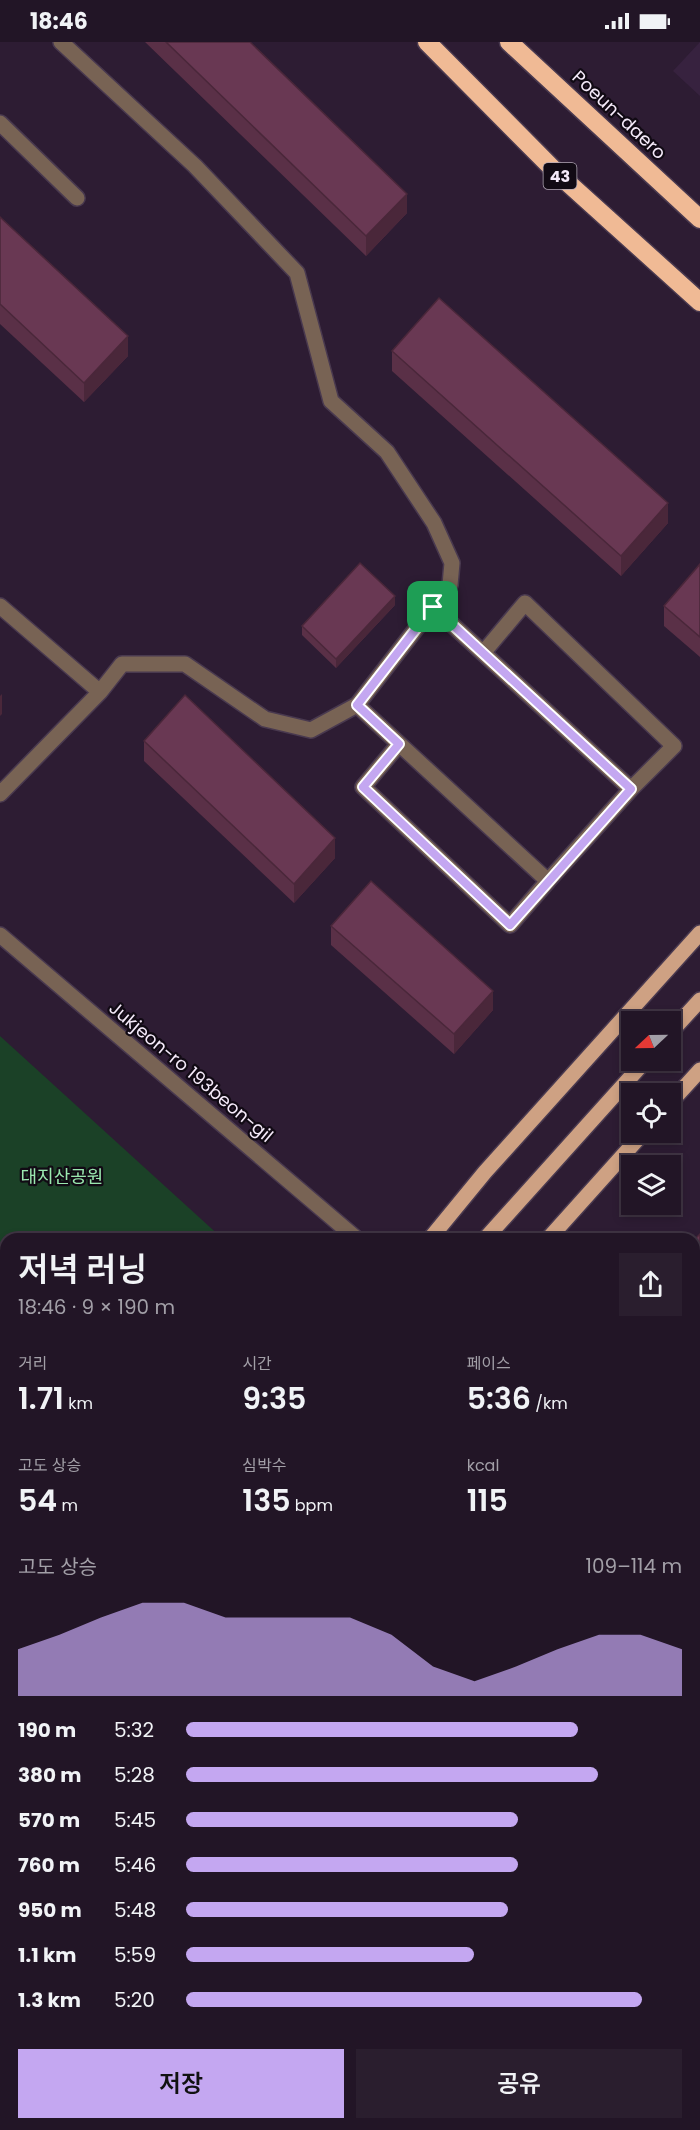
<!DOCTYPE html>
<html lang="ko">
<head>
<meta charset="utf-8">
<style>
  body { margin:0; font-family:Poppins,"Noto Sans KR",sans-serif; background:#2a1e2e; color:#f1f3f6; height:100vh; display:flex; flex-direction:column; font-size:22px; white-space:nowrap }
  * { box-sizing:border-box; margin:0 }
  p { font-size:20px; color:#a29fa7 }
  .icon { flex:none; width:33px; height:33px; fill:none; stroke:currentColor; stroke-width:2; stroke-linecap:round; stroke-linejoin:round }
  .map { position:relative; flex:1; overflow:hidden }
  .details { position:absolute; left:0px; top:1191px; width:700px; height:897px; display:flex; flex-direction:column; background:#221526; border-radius:18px 18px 0 0; box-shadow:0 3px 9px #0003,0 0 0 2px #3f3443 }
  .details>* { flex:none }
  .needle { width:39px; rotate:248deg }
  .fabs { position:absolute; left:621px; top:969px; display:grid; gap:12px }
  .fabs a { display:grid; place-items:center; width:60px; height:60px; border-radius:0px; background:#221526; box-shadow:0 3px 9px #0003,0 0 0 2px #3f3443; font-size:30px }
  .pin { position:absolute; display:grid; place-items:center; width:51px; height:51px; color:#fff; margin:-26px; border-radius:12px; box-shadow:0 3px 9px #0006 }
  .round { display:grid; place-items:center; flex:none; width:63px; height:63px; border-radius:0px; background:#2a1e2e }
  .head { display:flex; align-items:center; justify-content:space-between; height:102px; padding:0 18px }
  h1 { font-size:33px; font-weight:600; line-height:45px }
  .figures { display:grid; grid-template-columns:repeat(3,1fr); gap:9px; height:102px; padding:6px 18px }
  .figures div { display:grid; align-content:center }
  .figures b { font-size:30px; font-weight:600 }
  .figures small { font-size:16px; font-weight:400 }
  .figures p { font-size:16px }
  .chart { height:168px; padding:12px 18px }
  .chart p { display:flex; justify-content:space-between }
  .chart svg { width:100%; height:108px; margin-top:6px; fill:#c4a7f1; opacity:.7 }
  .button { display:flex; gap:12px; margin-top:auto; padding:12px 18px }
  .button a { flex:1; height:69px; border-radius:0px; background:#c4a7f1; color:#111; font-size:24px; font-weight:600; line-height:69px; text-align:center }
  .button a+a { background:#2a1e2e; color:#f1f3f6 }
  ul { padding:0 18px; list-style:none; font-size:20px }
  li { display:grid; grid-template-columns:96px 72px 1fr; align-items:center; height:45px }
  li i { height:15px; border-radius:8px; background:#c4a7f1 }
  .status { display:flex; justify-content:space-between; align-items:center; height:42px; padding:0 30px; background:#221526; direction:ltr }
  .status svg { height:16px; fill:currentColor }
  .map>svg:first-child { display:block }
</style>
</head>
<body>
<div class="status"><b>18:46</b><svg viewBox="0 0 49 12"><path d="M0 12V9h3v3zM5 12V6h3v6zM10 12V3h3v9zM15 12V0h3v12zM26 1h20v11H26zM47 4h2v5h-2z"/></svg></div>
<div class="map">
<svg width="700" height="2088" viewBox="0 0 700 2088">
  <rect width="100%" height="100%" fill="#2d1c33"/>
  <path fill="#37223f" d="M700,0V54L673,29Z
    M695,1975L700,1980V2052L695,2058Z
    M222,2082H673L668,2088H228Z"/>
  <path fill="#1b4127" d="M0,994L223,1197H6V1557L0,1563Z
    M6,1869V2023L0,2021V1872Z
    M79,2082H177L183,2088H81Z
    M546,2082H593L587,2088H552Z"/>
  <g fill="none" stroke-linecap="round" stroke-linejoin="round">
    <defs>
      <path id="minor" d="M0,81L77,156
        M0,564L100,650
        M483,611L525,561L674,704L631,747
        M357,663L548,839L631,747L433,565
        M399,702L363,745L510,883L548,839
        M0,752L100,650L122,622H185L265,677L311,688L357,663L450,543L452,521L434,481L387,410L331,359L297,231L195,124L61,0
        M0,893L357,1197
        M694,1502L700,1507
        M694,1699L700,1704
        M694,1911L700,1905
        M694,1940L700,1945"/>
      <path id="major" d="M670,991L700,958
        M670,1061L700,1028
        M430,1197L485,1130L700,891
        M485,1197L646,1018
        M548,1197L644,1090
        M0,1666L6,1660
        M0,1724L6,1718
        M0,1775L6,1770"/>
      <path id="highway" d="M427,0L557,131L700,260
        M509,0L700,177"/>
    </defs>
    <use href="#minor" stroke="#49394f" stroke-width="18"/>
    <use href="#major" stroke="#49394f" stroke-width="18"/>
    <use href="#highway" stroke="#49394f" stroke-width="21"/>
    <use href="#minor" stroke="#786354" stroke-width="15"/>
    <use href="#major" stroke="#cea183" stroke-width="15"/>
    <use href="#highway" stroke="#f0ba95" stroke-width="18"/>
  </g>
  <path fill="#5a3047" d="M145,0H250L407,171L366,214Z
    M0,175L128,314L84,360L0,282Z
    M392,309L668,481L621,534L392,329Z
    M700,522V615L664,584V564Z
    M395,563L336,626L302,593V584Z
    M144,699L335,816L294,861L144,719Z
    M331,884L493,968L454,1012L331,903Z
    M700,1192V1282L696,1278V1263L694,1262V1198Z
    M318,2082H468L475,2088H344L339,2082L333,2088H325Z"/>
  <path fill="#4a273a" d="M407,152V171L366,214V194Z
    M128,294V314L84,360V341Z
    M668,461V481L621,534V514Z
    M395,554V563L336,626V617Z
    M2,652V672L0,674V654Z
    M335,796V816L294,861V842Z
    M493,949V968L454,1012V992Z
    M329,2082H339L333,2088H329Z"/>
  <path fill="#693853" stroke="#4a273a" stroke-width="1.5" d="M166,0H250L407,152L366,194Z
    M0,175L128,294L84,341L0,262Z
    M439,256L668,461L621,514L392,309Z
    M360,521L395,554L336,617L302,584Z
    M700,522V595L664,564Z
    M185,653L335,796L294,842L144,699Z
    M371,839L493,949L454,992L331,884Z
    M700,1192V1248L694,1242V1198Z
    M700,1253V1262L696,1258Z
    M351,2082H468L475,2088H358Z"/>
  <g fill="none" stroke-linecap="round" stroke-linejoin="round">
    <defs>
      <path id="route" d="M433,565L631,747L510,883L363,745L399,702L357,663Z"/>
    </defs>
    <use href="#route" stroke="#fff" stroke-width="12"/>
    <use href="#route" stroke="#c4a7f1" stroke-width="8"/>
  </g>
  <g text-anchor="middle" stroke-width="4.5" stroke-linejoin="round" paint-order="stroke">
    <rect fill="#110a14" stroke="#b1a7b5" stroke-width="1.5" x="543.5" y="121" width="33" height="26" rx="4.5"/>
    <g font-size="16" font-weight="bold" fill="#f5eafa">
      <text x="560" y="140">43</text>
    </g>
    <g font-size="18" fill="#f5eafa" stroke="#110a14">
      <text transform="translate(619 73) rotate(43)" y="6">Poeun-daero</text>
      <text transform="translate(191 1030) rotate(40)" y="6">Jukjeon-ro 193beon-gil</text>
    </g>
    <g font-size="18" fill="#9ae8af" stroke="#110a14">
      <text x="62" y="1141">대지산공원</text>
    </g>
  </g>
</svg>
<div class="fabs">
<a><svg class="needle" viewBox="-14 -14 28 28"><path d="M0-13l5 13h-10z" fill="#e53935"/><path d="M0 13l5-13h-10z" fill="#a29fa7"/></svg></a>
<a><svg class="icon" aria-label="locate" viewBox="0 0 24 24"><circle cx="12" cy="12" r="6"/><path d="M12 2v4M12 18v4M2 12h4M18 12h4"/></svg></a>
<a><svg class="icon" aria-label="layers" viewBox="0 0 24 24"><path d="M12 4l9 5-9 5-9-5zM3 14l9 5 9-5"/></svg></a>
</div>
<div class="pin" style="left:433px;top:565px;background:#1e9e55"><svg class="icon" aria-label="arrive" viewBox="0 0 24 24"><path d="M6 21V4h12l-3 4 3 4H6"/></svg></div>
<section class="details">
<div class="head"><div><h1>저녁 러닝</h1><p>18:46 · 9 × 190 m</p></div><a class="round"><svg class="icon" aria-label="share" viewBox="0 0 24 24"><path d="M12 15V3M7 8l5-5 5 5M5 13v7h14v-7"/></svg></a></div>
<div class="figures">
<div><p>거리</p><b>1.71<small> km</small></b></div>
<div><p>시간</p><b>9:35</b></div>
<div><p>페이스</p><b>5:36<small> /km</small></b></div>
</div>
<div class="figures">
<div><p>고도 상승</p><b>54<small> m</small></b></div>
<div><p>심박수</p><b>135<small> bpm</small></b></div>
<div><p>kcal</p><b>115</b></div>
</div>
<div class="chart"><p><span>고도 상승</span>109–114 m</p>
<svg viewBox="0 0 160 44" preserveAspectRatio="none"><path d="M0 44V25L10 19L20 12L30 6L40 6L50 12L60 12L70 12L80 12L90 19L100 32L110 38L120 32L130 25L140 19L150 19L160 25V44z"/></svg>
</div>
<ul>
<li><b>190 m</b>5:32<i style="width:79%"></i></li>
<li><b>380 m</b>5:28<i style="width:83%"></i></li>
<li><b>570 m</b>5:45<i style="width:67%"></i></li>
<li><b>760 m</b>5:46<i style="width:67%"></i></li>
<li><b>950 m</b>5:48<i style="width:65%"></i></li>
<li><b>1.1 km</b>5:59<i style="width:58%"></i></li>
<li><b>1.3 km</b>5:20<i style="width:92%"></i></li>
</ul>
<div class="button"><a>저장</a><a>공유</a></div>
</section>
</div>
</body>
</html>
